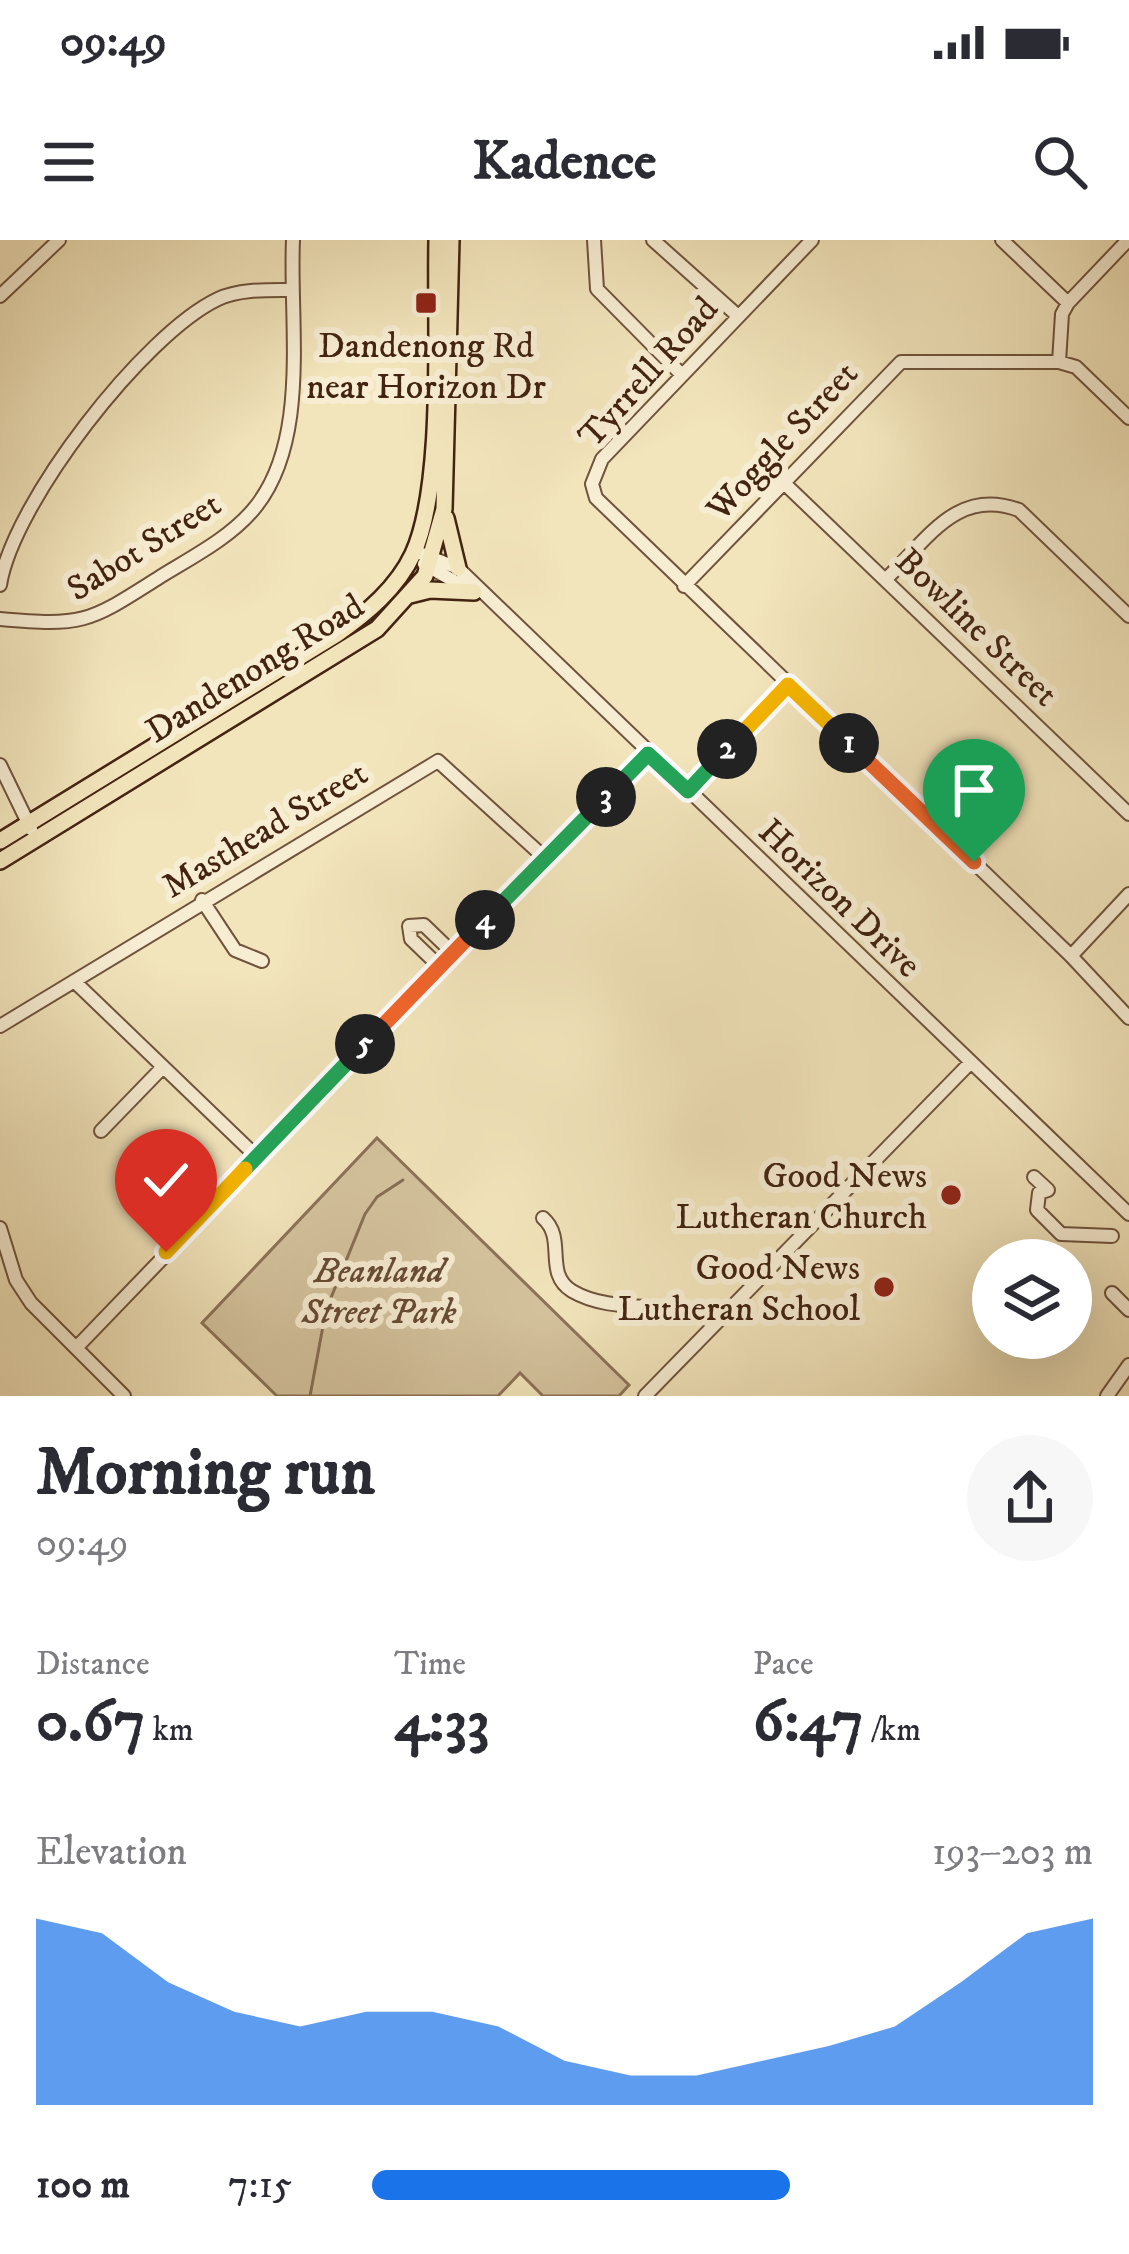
<!DOCTYPE html>
<html lang="en">
<head>
<meta charset="utf-8">
<style>
  body { margin:0; font-family:"IM FELL DW Pica",serif; background:#f7f7f7; color:#2b2b33; height:100vh; display:flex; flex-direction:column; font-size:45px; white-space:nowrap }
  * { box-sizing:border-box; margin:0 }
  p { font-size:39px; color:#7c7c81 }
  .icon { flex:none; width:66px; height:66px; fill:none; stroke:currentColor; stroke-width:2; stroke-linecap:round; stroke-linejoin:round }
  .map { position:relative; height:1156px; overflow:hidden }
  .details { display:flex; flex-direction:column; background:#fff; flex:1 }
  .details>* { flex:none }
  .controls { position:absolute; left:972px; top:999px; display:grid; gap:24px }
  .controls a { display:grid; place-items:center; width:120px; height:120px; border-radius:50%; background:#fff; box-shadow:0 12px 48px #0002; font-size:60px }
  .pin { position:absolute; display:grid; place-items:center; width:102px; height:102px; color:#fff; margin:-123px -51px; border-radius:50% 50% 50% 0; rotate:-45deg; box-shadow:0 0 12px #0007 }
  .pin .icon { rotate:45deg }
  .km { position:absolute; width:60px; height:60px; margin:-30px; border-radius:50%; background:#222; color:#fff; font-size:33px; line-height:60px; text-align:center }
  .round { display:grid; place-items:center; flex:none; width:126px; height:126px; border-radius:63px; background:#f7f7f7 }
  .headline { display:flex; align-items:center; justify-content:space-between; height:204px; padding:0 36px }
  h1 { font-size:66px; font-weight:700; line-height:90px }
  .stats { display:grid; grid-template-columns:repeat(3,1fr); gap:18px; height:204px; padding:12px 36px }
  .stats div { display:grid; align-content:center }
  .stats b { font-size:60px; font-weight:700 }
  .stats small { font-size:33px; font-weight:400 }
  .stats p { font-size:33px }
  .chart { height:336px; padding:24px 36px }
  .chart p { display:flex; justify-content:space-between }
  .chart svg { width:100%; height:216px; margin-top:12px; fill:#1a73e8; opacity:.7 }
  ul { padding:0 36px; list-style:none; font-size:39px }
  li { display:grid; grid-template-columns:192px 144px 1fr; align-items:center; height:90px }
  li i { height:30px; border-radius:15px; background:#1a73e8 }
  .status { display:flex; justify-content:space-between; align-items:center; height:84px; padding:0 60px; background:#fff; direction:ltr }
  .status svg { height:33px; fill:currentColor }
  header { display:flex; justify-content:space-between; align-items:center; height:156px; padding:0 36px; background:#fff; font-size:54px; font-weight:700 }
  .map>svg:first-child { display:block }
</style>
</head>
<body>
<div class="status"><b>09:49</b><svg viewBox="0 0 49 12"><path d="M0 12V9h3v3zM5 12V6h3v6zM10 12V3h3v9zM15 12V0h3v12zM26 1h20v11H26zM47 4h2v5h-2z"/></svg></div>
<header><svg class="icon" aria-label="menu" viewBox="0 0 24 24"><path d="M4 6h16M4 12h16M4 18h16"/></svg>Kadence<svg class="icon" aria-label="search" viewBox="0 0 24 24"><circle cx="10" cy="10" r="6"/><path d="M15 15l6 6"/></svg></header>
<div class="map">
<svg width="1129" height="1156" viewBox="0 0 1129 1156">
  <rect width="100%" height="100%" fill="#f2e4bb"/>
  <filter id="stains"><feTurbulence type="fractalNoise" baseFrequency=".00167" numOctaves="4"/><feColorMatrix values="0 0 0 0 .2 0 0 0 0 .09 0 0 0 0 .02 0 0 0 .5 -.17"/></filter>
  <radialGradient id="worn" r=".72"><stop offset=".6" stop-color="#630" stop-opacity="0"/><stop offset="1" stop-color="#630" stop-opacity=".3"/></radialGradient>
  <path fill="#d4c39e" stroke="#8c7358" stroke-width="3" d="M377,898L629,1145L619,1156H543L520,1133L498,1156H277L202,1083Z"/>
  <g fill="none" stroke-linecap="round" stroke-linejoin="round">
    <path stroke="#886f54" stroke-width="3" d="M310,1156L326,1070L365,974L377,957L403,940"/>
    <defs>
      <path id="minor" d="M594,0L597,49L682,135
        M653,0L738,76
        M812,0L602,219L592,244L596,258L1071,716L1129,778
        M1002,0L1068,63
        M0,56L59,0
        M1059,122L1062,74L1068,63L1128,0
        M784,243L1129,574
        M422,314L458,328L1129,974
        M424,324L468,349
        M886,339C928,299 957,247 1019,270L1129,376
        M0,345C13,263 144,94 218,59C239,49 268,50 291,50
        M684,346L901,122H1059L1076,127L1129,178
        M0,379C87,387 90,381 163,335C194,316 229,298 253,270C311,202 289,83 293,0
        M0,525L31,589
        M688,551L788,445
        M202,660L235,710L262,721
        M1071,716L1129,654
        M439,726L411,699L409,686L424,685L453,713
        M74,741L257,917
        M0,786L438,521L546,619
        M101,891L163,827
        M1034,937L1048,950L1039,953L1037,970L1061,994L1112,996
        M543,978C567,999 543,1033 572,1051C616,1077 678,1057 715,1084
        M0,988L16,1040L31,1063L124,1156
        M1112,1053L1129,1070
        M76,1108L648,514
        M645,1156L970,823
        M1107,1156L1129,1125"/>
      <path id="major" d="M446,278L458,328
        M410,355L430,350L474,352
        M0,601L337,394C367,373 397,348 413,314C445,244 435,82 437,0
        M0,621L377,389L425,336L444,269L451,0"/>
    </defs>
    <use href="#minor" stroke="#6f533c" stroke-width="16"/>
    <use href="#major" stroke="#432311" stroke-width="20"/>
    <use href="#minor" stroke="#f7edd3" stroke-width="12"/>
    <use href="#major" stroke="#f2e4bb" stroke-width="15"/>
  </g>
  <g fill="none" stroke-linecap="round" stroke-linejoin="round">
    <defs>
      <path id="split-1" d="M849,503L974,622"/>
      <path id="split-2" d="M727,509L788,445L849,503"/>
      <path id="split-3" d="M606,557L648,514L688,551L727,509"/>
      <path id="split-4" d="M485,680L606,557"/>
      <path id="split-5" d="M365,804L485,680"/>
      <path id="split-6" d="M245,929L365,804"/>
      <path id="split-7" d="M166,1012L245,929"/>
    </defs>
    <use href="#split-1" stroke="#fff" stroke-width="24"/>
    <use href="#split-2" stroke="#fff" stroke-width="24"/>
    <use href="#split-3" stroke="#fff" stroke-width="24"/>
    <use href="#split-4" stroke="#fff" stroke-width="24"/>
    <use href="#split-5" stroke="#fff" stroke-width="24"/>
    <use href="#split-6" stroke="#fff" stroke-width="24"/>
    <use href="#split-7" stroke="#fff" stroke-width="24"/>
    <use href="#split-1" stroke="#f0652b" stroke-width="15"/>
    <use href="#split-2" stroke="#f5b400" stroke-width="15"/>
    <use href="#split-3" stroke="#22a559" stroke-width="15"/>
    <use href="#split-4" stroke="#22a559" stroke-width="15"/>
    <use href="#split-5" stroke="#f0652b" stroke-width="15"/>
    <use href="#split-6" stroke="#22a559" stroke-width="15"/>
    <use href="#split-7" stroke="#f5b400" stroke-width="15"/>
  </g>
  <g fill="#8f2418" stroke="#f7edd3" stroke-width="4.5">
    <rect x="414" y="51" width="24" height="24" rx="6"/>
    <circle cx="951" cy="955" r="12"/>
    <circle cx="884" cy="1047" r="12"/>
  </g>
  <g text-anchor="middle" stroke-width="12" stroke-linejoin="round" paint-order="stroke">
    <g font-size="36" fill="#432311" stroke="#f7edd3" text-anchor="end">
      <text x="426" y="117" text-anchor="middle">Dandenong Rd<tspan x="426" dy="41">near Horizon Dr</tspan></text>
      <text x="927" y="947">Good News<tspan x="927" dy="41">Lutheran Church</tspan></text>
      <text x="860" y="1039">Good News<tspan x="860" dy="41">Lutheran School</tspan></text>
    </g>
    <g font-size="36" fill="#432311" stroke="#f7edd3">
      <text transform="translate(647 131) rotate(-48)" y="13">Tyrrell Road</text>
      <text transform="translate(781 200) rotate(-47)" y="13">Woggle Street</text>
      <text transform="translate(143 305) rotate(-32)" y="13">Sabot Street</text>
      <text transform="translate(978 386) rotate(44)" y="13">Bowline Street</text>
      <text transform="translate(254 427) rotate(-32)" y="13">Dandenong Road</text>
      <text transform="translate(264 588) rotate(-31)" y="13">Masthead Street</text>
      <text transform="translate(841 657) rotate(44)" y="13">Horizon Drive</text>
    </g>
    <g font-size="36" font-style="italic" fill="#674b34" stroke="#f7edd3">
      <text x="379" y="1042">Beanland<tspan x="379" dy="41">Street Park</tspan></text>
    </g>
  </g>
  <rect width="100%" height="100%" filter="url(#stains)"/>
  <rect width="100%" height="100%" fill="url(#worn)"/>
</svg>
<div class="controls">
<a><svg class="icon" aria-label="layers" viewBox="0 0 24 24"><path d="M12 4l9 5-9 5-9-5zM3 14l9 5 9-5"/></svg></a>
</div>
<div class="pin" style="left:974px;top:622px;background:#1e9e55"><svg class="icon" aria-label="arrive" viewBox="0 0 24 24"><path d="M6 21V4h12l-3 4 3 4H6"/></svg></div>
<div class="pin" style="left:166px;top:1012px;background:#d93025"><svg class="icon" aria-label="check" viewBox="0 0 24 24"><path d="M5 12l5 5 9-10"/></svg></div>
<b class="km" style="left:849px;top:503px">1</b>
<b class="km" style="left:727px;top:509px">2</b>
<b class="km" style="left:606px;top:557px">3</b>
<b class="km" style="left:485px;top:680px">4</b>
<b class="km" style="left:365px;top:804px">5</b>
</div>
<section class="details">
<div class="headline"><div><h1>Morning run</h1><p>09:49</p></div><a class="round"><svg class="icon" aria-label="share" viewBox="0 0 24 24"><path d="M12 15V3M7 8l5-5 5 5M5 13v7h14v-7"/></svg></a></div>
<div class="stats">
<div><p>Distance</p><b>0.67<small> km</small></b></div>
<div><p>Time</p><b>4:33</b></div>
<div><p>Pace</p><b>6:47<small> /km</small></b></div>
</div>
<div class="chart"><p><span>Elevation</span>193–203 m</p>
<svg viewBox="0 0 160 44" preserveAspectRatio="none"><path d="M0 44V6L10 9L20 19L30 25L40 28L50 25L60 25L70 28L80 35L90 38L100 38L110 35L120 32L130 28L140 19L150 9L160 6V44z"/></svg>
</div>
<ul>
<li><b>100 m</b>7:15<i style="width:58%"></i></li>
</ul>
</section>
</body>
</html>
